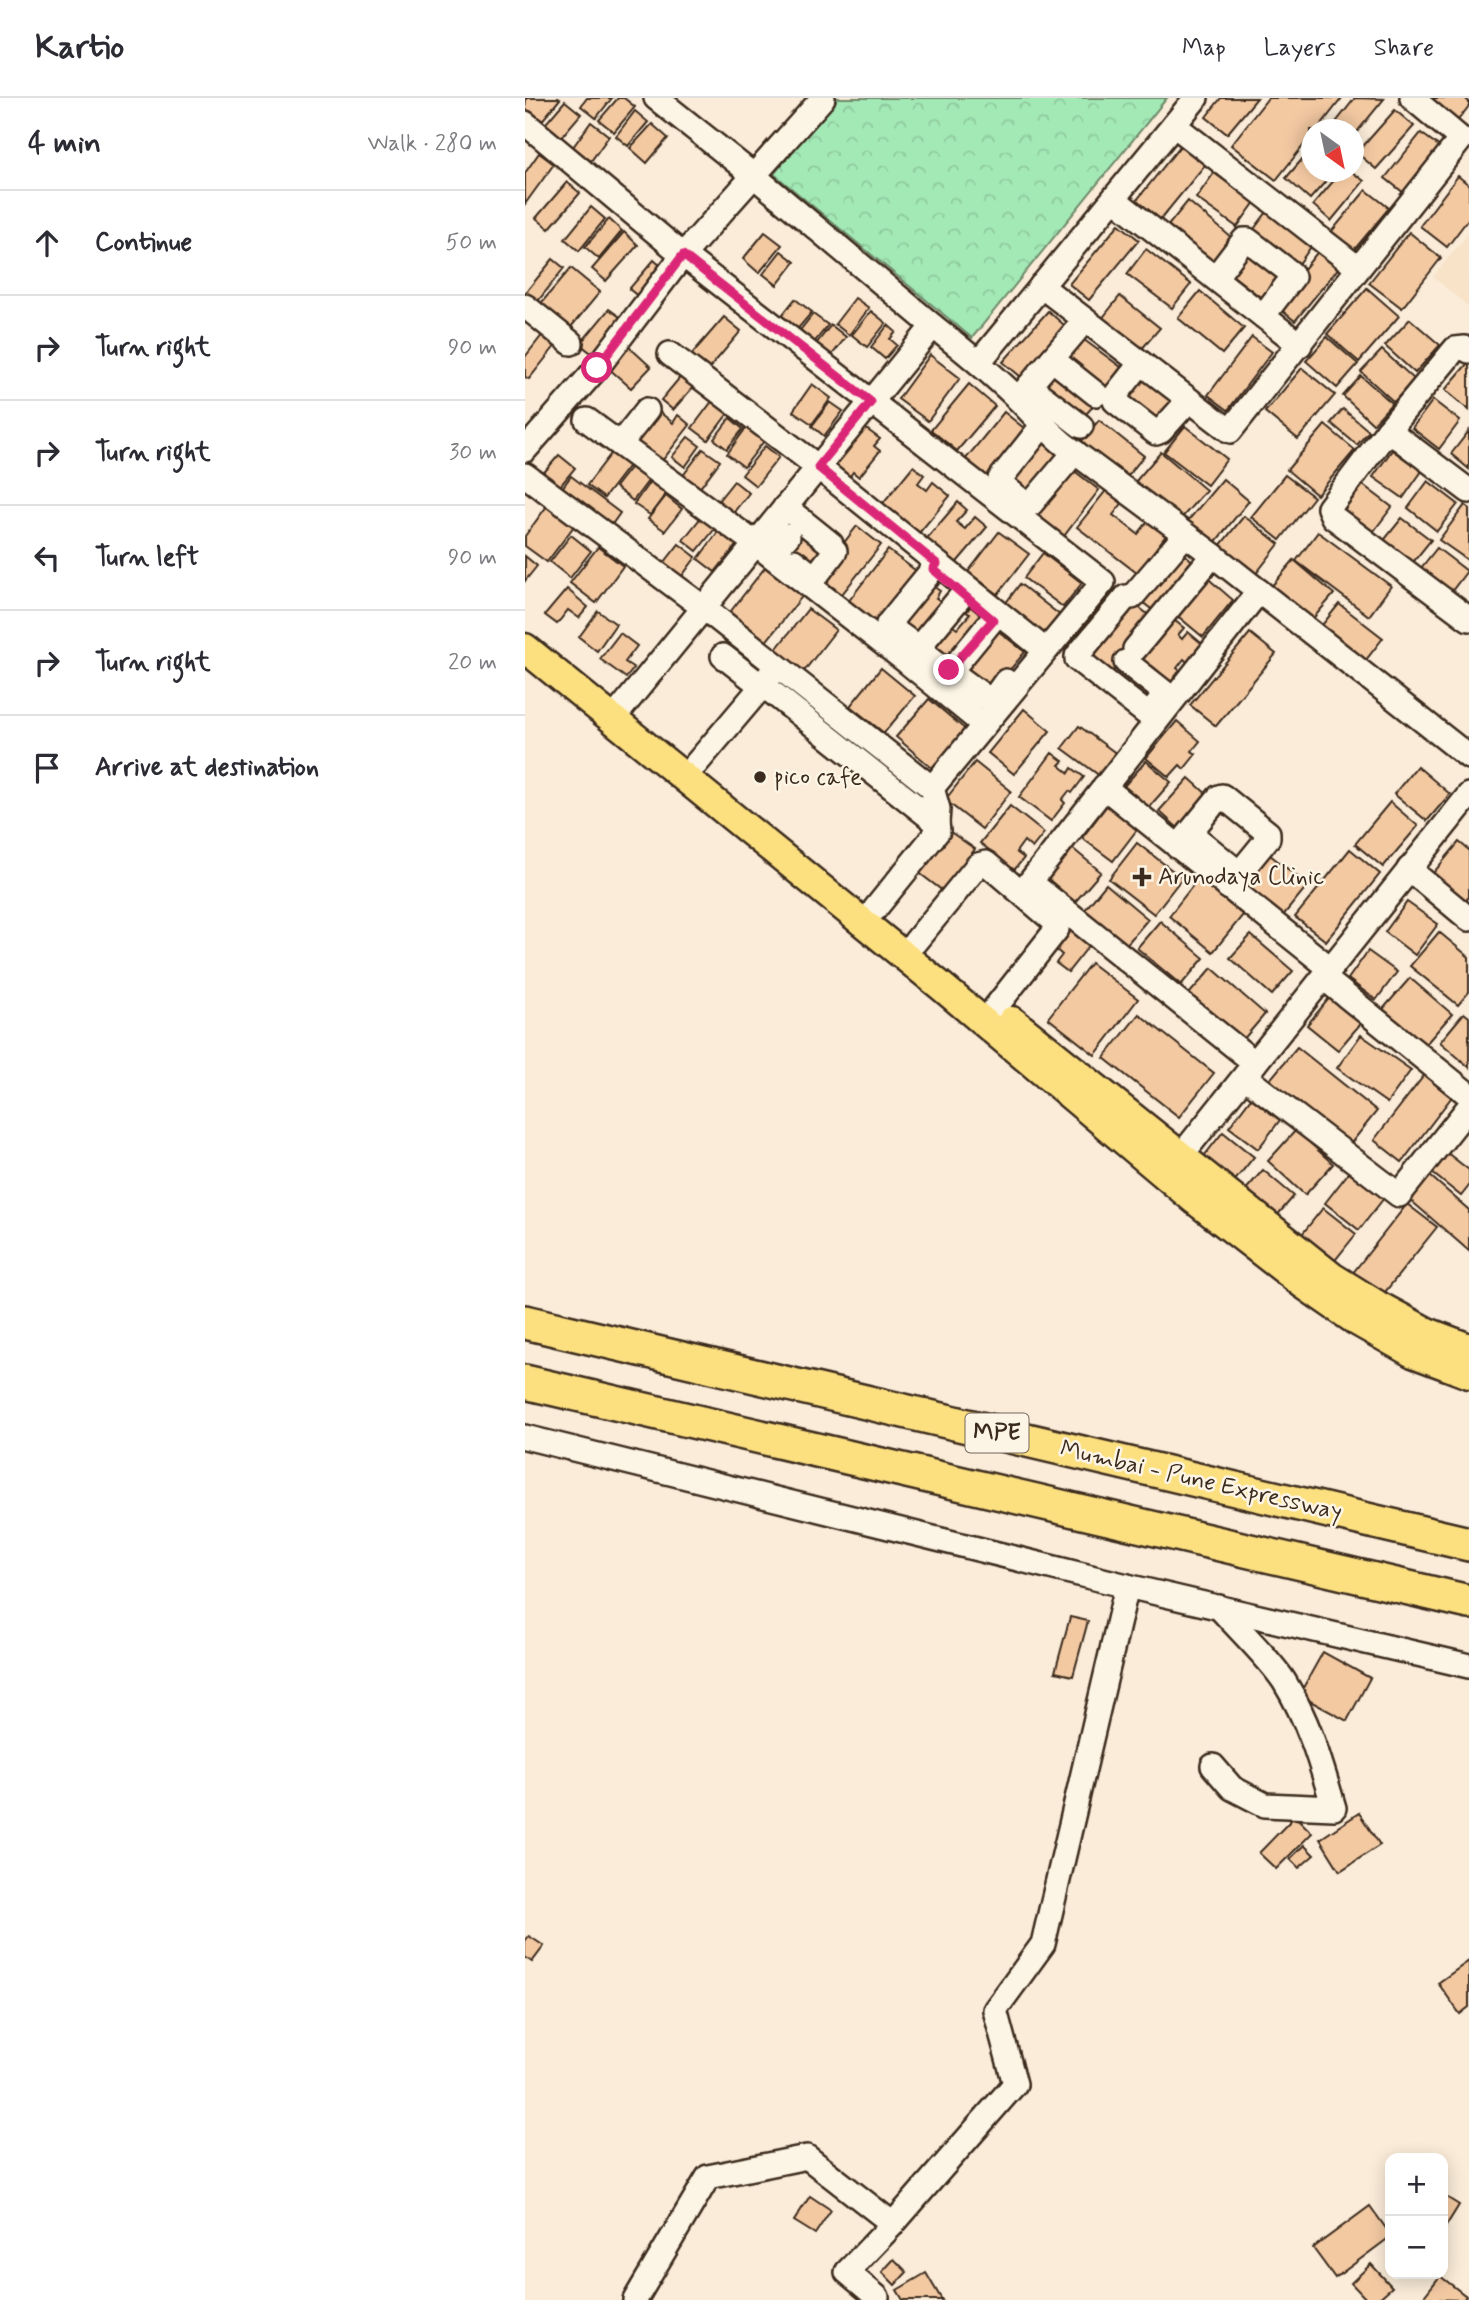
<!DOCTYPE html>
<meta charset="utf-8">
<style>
body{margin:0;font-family:Mynerve,sans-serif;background:#f2f2f3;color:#2b2b33}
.controls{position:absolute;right:21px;bottom:21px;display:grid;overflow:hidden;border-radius:14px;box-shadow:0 4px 18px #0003}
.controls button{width:63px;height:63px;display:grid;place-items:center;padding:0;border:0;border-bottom:2px solid #e1e1e2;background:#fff;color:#2b2b33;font:35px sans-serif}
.compass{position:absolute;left:776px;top:21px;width:63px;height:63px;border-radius:50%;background:#fff;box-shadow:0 4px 18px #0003;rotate:147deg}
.stop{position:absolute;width:21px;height:21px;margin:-16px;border:5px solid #db2777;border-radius:50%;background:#fff}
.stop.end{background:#db2777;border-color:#fff;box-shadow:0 2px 7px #0008}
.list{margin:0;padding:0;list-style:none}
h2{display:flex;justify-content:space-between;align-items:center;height:91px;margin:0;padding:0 28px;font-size:30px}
h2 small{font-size:23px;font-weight:400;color:#7c7c81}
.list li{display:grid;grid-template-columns:46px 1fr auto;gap:21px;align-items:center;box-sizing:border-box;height:105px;padding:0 28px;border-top:2px solid #e1e1e2}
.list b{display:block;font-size:26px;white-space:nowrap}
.list em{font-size:23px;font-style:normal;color:#7c7c81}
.icon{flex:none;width:38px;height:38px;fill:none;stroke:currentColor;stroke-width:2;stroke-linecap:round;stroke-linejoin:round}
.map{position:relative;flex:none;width:944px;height:2202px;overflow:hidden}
header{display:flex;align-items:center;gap:42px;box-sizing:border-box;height:98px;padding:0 35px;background:#fff;border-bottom:2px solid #e1e1e2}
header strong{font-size:33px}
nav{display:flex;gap:38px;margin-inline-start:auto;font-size:24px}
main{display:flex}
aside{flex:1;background:#fff}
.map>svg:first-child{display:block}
.built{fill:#f8e2c8}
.park{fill:url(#park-crowns);stroke:#6f8a6a;stroke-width:2}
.building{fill:#f3c9a2;stroke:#3b2a1e;stroke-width:2}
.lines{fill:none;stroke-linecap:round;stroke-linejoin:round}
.minor-casing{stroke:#3b2a1e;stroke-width:28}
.major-casing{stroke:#3b2a1e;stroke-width:33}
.highway-casing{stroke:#3b2a1e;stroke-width:38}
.minor{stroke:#fcf5e5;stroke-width:23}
.major{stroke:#fce080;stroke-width:28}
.highway{stroke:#fce080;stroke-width:33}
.route{stroke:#db2777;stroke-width:9}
.poi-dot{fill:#3b2a1e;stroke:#fcf5e5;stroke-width:2.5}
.labels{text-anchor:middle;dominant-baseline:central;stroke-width:5;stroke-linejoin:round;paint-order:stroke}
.shield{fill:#fcf5e5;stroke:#75675a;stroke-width:2}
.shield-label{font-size:23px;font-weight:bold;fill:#3b2a1e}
.poi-label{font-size:24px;fill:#3b2a1e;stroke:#fcf5e5;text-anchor:start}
.street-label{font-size:24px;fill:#3b2a1e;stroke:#fcf5e5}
</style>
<header>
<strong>Kartio</strong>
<nav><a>Map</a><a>Layers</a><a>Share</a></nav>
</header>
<main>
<aside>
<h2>4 min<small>Walk · 280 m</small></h2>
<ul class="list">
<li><svg class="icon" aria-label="ahead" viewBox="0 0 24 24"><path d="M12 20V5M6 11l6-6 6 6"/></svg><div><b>Continue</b></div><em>50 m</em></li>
<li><svg class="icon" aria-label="right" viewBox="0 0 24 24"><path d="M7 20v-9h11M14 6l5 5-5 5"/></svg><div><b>Turn right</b></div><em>90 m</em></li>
<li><svg class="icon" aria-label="right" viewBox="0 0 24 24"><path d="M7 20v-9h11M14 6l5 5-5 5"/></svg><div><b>Turn right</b></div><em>30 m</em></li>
<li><svg class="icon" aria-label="left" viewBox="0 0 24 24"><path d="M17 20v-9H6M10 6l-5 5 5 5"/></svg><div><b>Turn left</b></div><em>90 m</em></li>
<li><svg class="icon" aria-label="right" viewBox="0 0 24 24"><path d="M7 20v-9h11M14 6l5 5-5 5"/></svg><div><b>Turn right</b></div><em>20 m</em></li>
<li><svg class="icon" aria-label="arrive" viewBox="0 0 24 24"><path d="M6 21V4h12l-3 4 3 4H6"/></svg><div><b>Arrive at destination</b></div></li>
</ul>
</aside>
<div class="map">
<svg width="944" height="2202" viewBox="0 0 944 2202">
<defs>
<pattern id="park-crowns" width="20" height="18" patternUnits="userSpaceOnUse" patternTransform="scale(1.75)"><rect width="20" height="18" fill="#a3e9b6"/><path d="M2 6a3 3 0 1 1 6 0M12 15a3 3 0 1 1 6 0" fill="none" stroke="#8dc89c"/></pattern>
</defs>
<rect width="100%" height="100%" fill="#faecd8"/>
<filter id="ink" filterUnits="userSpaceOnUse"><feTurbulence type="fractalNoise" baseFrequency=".0143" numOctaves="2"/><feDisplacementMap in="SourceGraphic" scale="14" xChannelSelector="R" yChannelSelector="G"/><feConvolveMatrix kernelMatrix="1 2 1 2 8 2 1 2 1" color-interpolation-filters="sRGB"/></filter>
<g filter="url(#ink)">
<path class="built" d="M944,135v74l-36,-30z"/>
<path class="park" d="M310,0h332l-195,240 -198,-164z"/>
<g class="building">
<path d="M1,0h32l2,1 -19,23 -16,-12z"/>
<path d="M62,0h25l-16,20 -15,-12z"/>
<path d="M93,0h6l11,9 -21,25 -15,-12z"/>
<path d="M696,0h36l-30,36 -21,-17z"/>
<path d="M743,0h74l-25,32h-6v6l-35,44 -45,-35z"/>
<path d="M830,0l29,1 -31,38v-7h-23z"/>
<path d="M897,0h43l4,4v4l-14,18z"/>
<path d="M40,3l16,13 -24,28 -16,-13z"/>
<path d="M870,12l19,16 -38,43 -19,-16z"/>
<path d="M110,13l13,11 -20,24 -12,-10z"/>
<path d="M66,24l18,14 -18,25 -18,-14z"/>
<path d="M127,26l16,14 -21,25 -17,-15z"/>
<path d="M896,35l19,14 -36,46 -19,-15z"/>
<path d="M660,42l24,20 -49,60 -23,-20z"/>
<path d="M786,51v23h23l-24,27 -24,-21z"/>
<path d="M14,55l15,11 -29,40v-31z"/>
<path d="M816,74h11l12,9 -33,40 -18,-16z"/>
<path d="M689,75l41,29 -18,25 -41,-29z"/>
<path d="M933,78l11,9v33l-22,29 -27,-21z"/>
<path d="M42,84l13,11 -31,36 -13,-11z"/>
<path d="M841,92l23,18 -35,42 -23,-18z"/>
<path d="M663,103l44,37 -23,26 -43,-36z"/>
<path d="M66,109l14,12 -26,32 -14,-12z"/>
<path d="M745,110l45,33 -21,30 -46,-34z"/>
<path d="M84,121l13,12 -23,28 -14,-12z"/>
<path d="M594,126l20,16 -50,60 -20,-16z"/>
<path d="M99,134l14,13 -32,36 -14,-12z"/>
<path d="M240,134l17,13 -23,28 -16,-14z"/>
<path d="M884,134l32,26 -39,50 -33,-25z"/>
<path d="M721,143l44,34 -22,28 -44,-34z"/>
<path d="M621,151l45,35 -19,24 -45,-34z"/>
<path d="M795,151l21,16 -46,56 -20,-16z"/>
<path d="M256,153l14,11 -18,23 -14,-11z"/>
<path d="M28,161l11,9 -30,38 -9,-7v-6z"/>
<path d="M129,162l9,8 -24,29 -10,-8z"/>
<path d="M46,170l29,24 -34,41 -30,-24z"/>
<path d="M842,190l32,28 -40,46 -32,-28z"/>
<path d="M675,193l44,37 -22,26 -44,-36z"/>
<path d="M595,198l40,32 -20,23 -39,-31z"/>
<path d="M330,200l14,10 -20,27 -14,-11z"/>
<path d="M270,201l17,13 -17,20 -16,-13z"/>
<path d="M84,211l15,11 -29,36 -15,-12z"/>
<path d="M346,213l15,12 -19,24 -15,-12z"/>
<path d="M523,213l23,20 -44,51 -24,-20z"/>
<path d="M288,216l15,11 -19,24 -15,-11z"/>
<path d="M199,219l17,14 -33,39 -17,-15z"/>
<path d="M885,221l30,26 -25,28 -30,-27z"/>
<path d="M306,227l15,12 -18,23 -15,-12z"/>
<path d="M363,227l8,7 -6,7 7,6 -12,14 -14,-12z"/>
<path d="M22,231l13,11 -31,39 -4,-2v-20z"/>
<path d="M551,236l45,33 -19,26 -45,-34z"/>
<path d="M727,239l20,15 -44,58 -20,-15z"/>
<path d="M802,239l31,27 -21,24 -31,-27z"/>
<path d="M102,247l24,22 -20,21 -24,-21z"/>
<path d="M857,252l32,29 -20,23 -33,-30z"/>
<path d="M405,257l30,23 -32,43 -30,-22z"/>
<path d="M942,266l2,2v44l-24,-20z"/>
<path d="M528,270l42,36 -16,18 -43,-34z"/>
<path d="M777,270l33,27 -37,44 -33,-27z"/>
<path d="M611,276l42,33 -20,24 -42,-32z"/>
<path d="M157,277l12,11 -21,24 -12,-10z"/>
<path d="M836,278l31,27 -19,21 -30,-28z"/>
<path d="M287,286l19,14 -19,26 -19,-13z"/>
<path d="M444,286l26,22 -38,45 -26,-21z"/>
<path d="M188,302l16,12 -21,28 -16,-12z"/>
<path d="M908,302l27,21 -21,28 -27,-21z"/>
<path d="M305,304l13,9 -19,25 -12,-10z"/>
<path d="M818,311l26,22 -12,14 -26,-22z"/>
<path d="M132,312l16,13 5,-8 12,10 -32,41 -28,-21z"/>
<path d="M479,314l26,21 -40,49 -26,-21z"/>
<path d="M205,320l13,11 -16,20 -13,-10z"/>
<path d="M574,322l45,36 -19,23 -45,-36z"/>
<path d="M800,327l30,25 -38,45 -30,-25z"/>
<path d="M660,328l42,33 -20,26 -43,-33z"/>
<path d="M221,330l18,13 -20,26 -17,-13z"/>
<path d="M340,330l15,11 -6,7 6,5 -21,26 -6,-5 -7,10 -15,-12z"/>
<path d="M944,333v38l-18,-15z"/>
<path d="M163,339l12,9 -15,21 -13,-10z"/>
<path d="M514,339l27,23 -37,43 -27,-21z"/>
<path d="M92,348l17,13 -30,39 -17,-13z"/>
<path d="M240,348l14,11 -23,29 -14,-11z"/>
<path d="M178,351l17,12 -21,28 -17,-12z"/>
<path d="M867,352l30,21 -19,27 -30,-21z"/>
<path d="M636,354l45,38 -27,31 -44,-39z"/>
<path d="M34,357l16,13 -19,23 -16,-14z"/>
<path d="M109,365l17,14 -18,24 -18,-14z"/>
<path d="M388,368l11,9 -6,8 9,7 6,-8 17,14 -36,43 -36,-30z"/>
<path d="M543,368l31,24 -38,50 -31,-24z"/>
<path d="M760,377l29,22 -34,43 -29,-23z"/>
<path d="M46,378l49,37 -14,20 -49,-38z"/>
<path d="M698,381l26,22 -36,44 -27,-22z"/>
<path d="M126,382l16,12 -17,23 -16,-11z"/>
<path d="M209,383l15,12 -20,25 -15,-12z"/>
<path d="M903,383l30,23 -21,27 -29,-23z"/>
<path d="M838,387l29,22 -22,29 -29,-22z"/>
<path d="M583,390l16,13 -11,14 25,19 11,-14 18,14 -30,39 -60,-46z"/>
<path d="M141,398l16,13 -17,22 -17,-12z"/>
<path d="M433,404l9,8 -11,12 9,7 10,-12 12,10 -35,41 -29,-25z"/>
<path d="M940,407l4,3v53l-30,-21z"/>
<path d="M22,408l27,20 -27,36 -22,-16v-10z"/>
<path d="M178,417l14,11 -20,25 -14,-11z"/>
<path d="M719,418l35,28 -24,31 -36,-28z"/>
<path d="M877,420l29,22 -21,26 -29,-22z"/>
<path d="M275,428l32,24 -17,22 -32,-24z"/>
<path d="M332,428l24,19 -39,49 -24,-18z"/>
<path d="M195,431l18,14 -23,29 -17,-13z"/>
<path d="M474,434l30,22 -31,40 -30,-22z"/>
<path d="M793,434l73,54 -22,30 -73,-55z"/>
<path d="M46,437l20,16 -21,27 -20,-16z"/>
<path d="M154,446l17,13 -17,23 -18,-13z"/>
<path d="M73,449l25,19 -27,37 -26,-20z"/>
<path d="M653,450l21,19 -40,48 -22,-17z"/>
<path d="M912,450l30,23 -19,25 -31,-23z"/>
<path d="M363,452l31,23 -39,52 -32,-23z"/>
<path d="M518,455l39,30 -19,24 -39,-29z"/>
<path d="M0,458l12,10 -12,15z"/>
<path d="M769,462l40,34 -24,28 -40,-34z"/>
<path d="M242,467l37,29 -40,50 -37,-28z"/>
<path d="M407,477l9,6 -5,7 4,3 -4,7 8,5 -33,36 -19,-15z"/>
<path d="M679,477l29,25 -30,37 -30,-25z"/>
<path d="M495,486l41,32 -15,19 -41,-31z"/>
<path d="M42,491l21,18 -9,11 -11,-8 -11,14 -12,-9z"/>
<path d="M603,501l26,20 -47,60 -27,-20z"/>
<path d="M814,506l44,34 -21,27 -44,-35z"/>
<path d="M446,508l14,11 -39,50 -13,-18 7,-8 -4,-4 13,-14 8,6 13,-15 -4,-2z"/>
<path d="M283,511l28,21 -35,45 -28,-22z"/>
<path d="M73,513l18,13 -19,27 -18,-14z"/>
<path d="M645,519l14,11 -6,7 4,4 6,-7 18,15 -16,18 -6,-6 -7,9 6,5 -13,16 -18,-15 5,-4 -5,-4 -4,5 -14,-12z"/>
<path d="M472,532l28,22 -37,44 -27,-19z"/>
<path d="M95,535l17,13 -12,16 9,6 -8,10 -26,-19z"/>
<path d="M725,535l26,21 -60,72 -26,-21z"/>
<path d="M356,570l34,28 -31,37 -34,-27z"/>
<path d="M404,601l37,31 -34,38 -36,-31z"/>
<path d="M499,611l26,22 -36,43 -26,-21z"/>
<path d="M652,623l23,20 -8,10 4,3 -12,15 -4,-4 -11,12 -23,-19z"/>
<path d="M554,628l38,28 -17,22 -38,-28z"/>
<path d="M527,655l11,8 -4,4 10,8 3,-5 12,9 -12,16 -3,-2 -7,9 3,3 -14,18 -32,-24z"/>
<path d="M621,663l25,21 -22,25 -25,-21z"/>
<path d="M450,664l36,29 -29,38 -37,-29z"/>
<path d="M892,668l33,28 -23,27 -33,-27z"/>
<path d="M664,680l20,18 -30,33 -20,-18z"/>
<path d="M865,704l28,24 -35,41 -28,-23z"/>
<path d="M583,706l31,23 -26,34 -31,-23z"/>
<path d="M485,708l34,27 -12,15 -8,-7 -8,11 8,6 -13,16 -17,-14 3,-4 -17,-13z"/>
<path d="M424,733l26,18 -32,42 -25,-19z"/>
<path d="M934,744l10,8v47l-7,8 -33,-27z"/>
<path d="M612,745l45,35 -28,36 -45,-35z"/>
<path d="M547,750l29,24 -26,30 -28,-24z"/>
<path d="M825,751l30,25 -54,67 -31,-24z"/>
<path d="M740,753l43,34 -27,33 -43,-34z"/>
<path d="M673,781l45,36 -30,37 -44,-36z"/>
<path d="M581,786l42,35 -27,32 -42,-34z"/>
<path d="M882,804l31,22 -23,31 -30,-23z"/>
<path d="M635,823l44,37 -23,27 -44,-37z"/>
<path d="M544,827l22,18 -23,29 -12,-9 6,-8 -10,-9z"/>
<path d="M914,834l30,25v35l-11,13 -48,-39z"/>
<path d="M726,837l42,36 -21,24 -42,-37z"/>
<path d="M843,853l29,21 -21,28 -28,-21z"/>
<path d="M566,865l47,36 -43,56 -47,-37z"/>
<path d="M687,870l53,46 -23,27 -53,-47z"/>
<path d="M885,880l42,36 -27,31 -42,-36z"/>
<path d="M806,898l31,26 -24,28 -31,-25z"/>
<path d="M939,915l5,4v50l-29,-25z"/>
<path d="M614,916l75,59 -35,44 -75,-59z"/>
<path d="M836,937l50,35 -24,33 -50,-35z"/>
<path d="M772,949l80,64 -29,36 -80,-65z"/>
<path d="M901,975l28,21 -52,68 -28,-22z"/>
<path d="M726,1000l29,22 -22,29 -29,-22z"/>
<path d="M771,1032l37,34 -28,31 -37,-34z"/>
<path d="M698,1034l31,25 -26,32 -31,-24z"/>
<path d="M921,1054l23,18v16l-8,10 -30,-24z"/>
<path d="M738,1072l31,26 -26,30 -31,-26z"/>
<path d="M825,1073l34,27 -25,32 -34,-27z"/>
<path d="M904,1077l40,35v41l-61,-53z"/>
<path d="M882,1106l30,23 -56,70 -29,-23z"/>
<path d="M798,1110l33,26 -24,30 -33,-26z"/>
<path d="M545,1519l18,4 -15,55 -18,-4z"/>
<path d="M798,1554l47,26 -23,43 -48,-26z"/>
<path d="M834,1715l21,32 -40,26 -20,-32z"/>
<path d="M770,1718l17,17 -36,36 -17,-16z"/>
<path d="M779,1747l10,10 -15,13 -9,-9z"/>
<path d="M4,1838l15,10 -12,16 -7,-5v-16z"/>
<path d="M944,1863v46l-9,7 -22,-31z"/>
<path d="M918,2097l16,10 -16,26z"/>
<path d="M285,2098l21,14 -16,24 -21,-13z"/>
<path d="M845,2108l20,28v3l-55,41 -22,-30z"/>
<path d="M369,2161l13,13 -12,13 -13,-13z"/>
<path d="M846,2166l21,23 -15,13h-10l-16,-17z"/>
<path d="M401,2175l16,27h-39l-6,-10z"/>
<path d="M915,2178l26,20 -3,4 -41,-1z"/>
</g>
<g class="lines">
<g class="minor-casing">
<g id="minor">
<path d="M131,0l97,77 180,151"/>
<path d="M0,25l158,132 420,327 -171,206"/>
<path d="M649,27l184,143"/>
<path d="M589,101l186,146"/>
<path d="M690,180l29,-38h4l43,33 2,4 -30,39"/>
<path d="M516,188l189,145 231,-292 -49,-41"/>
<path d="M0,208l46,37"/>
<path d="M944,253l-4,-3 -10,1 -67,81 -59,78 4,9 136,102"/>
<path d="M145,256l148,113 227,183"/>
<path d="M527,261l44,35"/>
<path d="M454,264l217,-264"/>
<path d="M616,265l-27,34 1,4 41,32 5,-2 28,-31"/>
<path d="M504,288l52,40"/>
<path d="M493,301l67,-79"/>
<path d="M62,322l169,124 151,118 77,63"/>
<path d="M517,328l-42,53v4l27,22 4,-1 44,-52"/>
<path d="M863,332l81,61"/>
<path d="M95,346l27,-34"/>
<path d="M0,352l72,-82 86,-113 140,-157"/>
<path d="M0,377l179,133 228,180 6,21 -1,14"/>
<path d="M260,409l46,37"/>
<path d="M254,448l9,-10"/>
<path d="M269,463l19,15h3l19,-25"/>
<path d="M438,496l-45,54 27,21 8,-1 45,-55"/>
<path d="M381,541l-17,-12 -1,-3 49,-60"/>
<path d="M610,551l78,-94"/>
<path d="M198,558l32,25 8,4 8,-12"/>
<path d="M601,564l38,30 1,3 -14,18"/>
<path d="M433,579l30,22h5l13,-18"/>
<path d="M88,621l320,-393c28,22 56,45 82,70 17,17 32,34 50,49l148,110 256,202"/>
<path d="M631,623l-79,-62v-3l49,-59h6l53,-62"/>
<path d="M171,666l67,-79 174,138 1,8 -63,78"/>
<path d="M579,689l227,182"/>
<path d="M665,735l49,40"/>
<path d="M653,749l41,-50 3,-1 46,37v5l-40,49"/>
<path d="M884,771l60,50"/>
<path d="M390,844l63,-77 8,-2 68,58 3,8 -62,79"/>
<path d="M799,880l145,117"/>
<path d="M730,965l-225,-181 229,-291"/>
<path d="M720,979l154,118 70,-88"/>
<path d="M647,1069l297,-372"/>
<path d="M0,1339l602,149 342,80"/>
<path d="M688,1668l19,22 33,17 69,3c-13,-44 -25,-87 -50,-127 -15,-23 -46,-52 -65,-74"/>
<path d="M352,2199l-30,-25 46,-48"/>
<path d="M110,2202l73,-123 99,-20 86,67 122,-140 -20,-74 48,-66 84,-358"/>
</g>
</g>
<g class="major-casing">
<g id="major">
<path d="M0,550l416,338 254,214 108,84 52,36 58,33 56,21"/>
<path d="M487,923l320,256 45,28 50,27 42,16"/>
</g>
</g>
<g class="highway-casing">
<g id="highway">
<path d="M0,1224l944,222"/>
<path d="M0,1284l944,220"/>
</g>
</g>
<use href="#minor" class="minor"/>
<use href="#major" class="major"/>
<use href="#highway" class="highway"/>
</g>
</g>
<g class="lines" filter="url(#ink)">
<path class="route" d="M72,270l86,-113 188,147 -53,65 119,97 -4,5 60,51 -44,50"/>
</g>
<g class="poi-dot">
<circle cx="235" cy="679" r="7"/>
<path d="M613.5 768.5h7v7h7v7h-7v7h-7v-7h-7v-7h7z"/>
</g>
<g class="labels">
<rect class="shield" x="440.5" y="1315.5" width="63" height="39" rx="5"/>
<g class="shield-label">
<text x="472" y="1335">MPE</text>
</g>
<g class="poi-label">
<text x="249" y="679">pico cafe</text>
<text x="633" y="779">Arunodaya Clinic</text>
</g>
<g class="street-label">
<text transform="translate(676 1383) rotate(13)">Mumbai - Pune Expressway</text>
</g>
</g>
</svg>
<div class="controls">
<button>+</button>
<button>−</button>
</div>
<svg class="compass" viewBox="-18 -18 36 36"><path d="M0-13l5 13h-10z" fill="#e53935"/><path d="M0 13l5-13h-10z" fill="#7c7c81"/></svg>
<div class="stop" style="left:72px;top:270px"></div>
<div class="stop end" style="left:424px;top:572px"></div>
</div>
</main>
